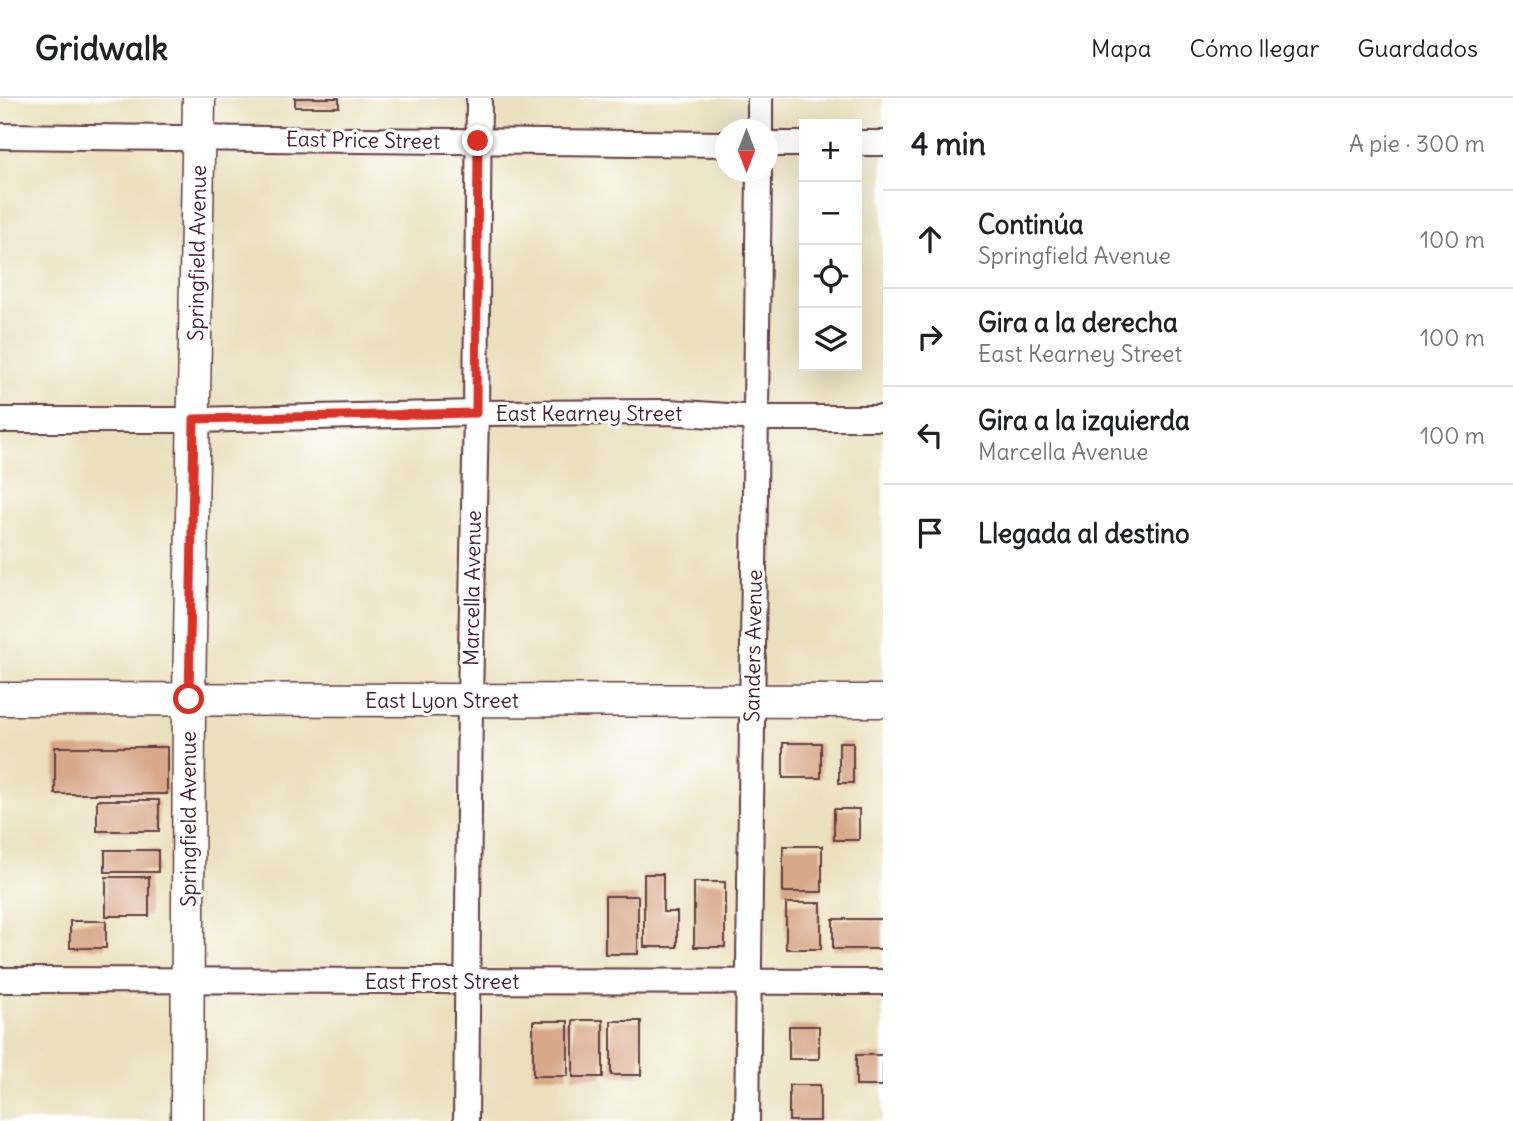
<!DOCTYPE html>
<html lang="es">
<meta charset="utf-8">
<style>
body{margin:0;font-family:Delius,sans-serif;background:#f6f6f6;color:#202124}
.controls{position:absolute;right:21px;top:21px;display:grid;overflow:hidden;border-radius:0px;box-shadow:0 7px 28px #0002}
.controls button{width:63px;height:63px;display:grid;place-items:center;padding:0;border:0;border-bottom:2px solid #e0e0e0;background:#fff;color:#202124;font:35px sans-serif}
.compass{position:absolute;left:715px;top:21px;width:63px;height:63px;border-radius:50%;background:#fff;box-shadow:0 7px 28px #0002;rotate:180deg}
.stop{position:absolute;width:21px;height:21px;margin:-16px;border:5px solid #d93025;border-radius:50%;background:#fff}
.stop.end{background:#d93025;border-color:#fff;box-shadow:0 2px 7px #0008}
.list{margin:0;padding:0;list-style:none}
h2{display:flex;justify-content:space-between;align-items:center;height:91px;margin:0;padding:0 28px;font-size:30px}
h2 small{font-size:23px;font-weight:400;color:#757577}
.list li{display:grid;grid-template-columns:46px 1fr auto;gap:21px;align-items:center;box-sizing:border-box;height:98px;padding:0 28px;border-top:2px solid #e0e0e0}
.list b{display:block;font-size:26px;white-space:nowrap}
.list p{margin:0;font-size:23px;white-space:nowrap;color:#757577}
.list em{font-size:23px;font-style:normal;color:#757577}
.icon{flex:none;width:38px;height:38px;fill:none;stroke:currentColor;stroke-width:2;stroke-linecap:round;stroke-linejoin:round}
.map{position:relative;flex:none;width:883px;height:1023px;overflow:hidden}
header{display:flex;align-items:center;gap:42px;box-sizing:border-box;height:98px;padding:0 35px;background:#fff;border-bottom:2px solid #e0e0e0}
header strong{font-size:33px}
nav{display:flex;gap:38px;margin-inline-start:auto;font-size:24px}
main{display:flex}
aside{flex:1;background:#fff}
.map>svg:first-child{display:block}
.building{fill:#d8a889}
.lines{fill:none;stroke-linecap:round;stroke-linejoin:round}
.minor-casing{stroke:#623c41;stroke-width:28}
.major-casing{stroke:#623c41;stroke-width:35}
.minor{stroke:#fff;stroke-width:24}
.major{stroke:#fff;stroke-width:32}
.route{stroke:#d93025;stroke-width:9}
.labels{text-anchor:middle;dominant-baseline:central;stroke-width:6;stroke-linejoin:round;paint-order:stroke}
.street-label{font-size:21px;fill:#4a1f2b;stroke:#fff}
</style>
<header>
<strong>Gridwalk</strong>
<nav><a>Mapa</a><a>Cómo llegar</a><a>Guardados</a></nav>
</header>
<main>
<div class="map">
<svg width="883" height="1023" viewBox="0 0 883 1023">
<rect width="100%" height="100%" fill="#fff"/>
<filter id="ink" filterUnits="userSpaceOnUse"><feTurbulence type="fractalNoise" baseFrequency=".0143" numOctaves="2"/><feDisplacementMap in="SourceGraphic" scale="14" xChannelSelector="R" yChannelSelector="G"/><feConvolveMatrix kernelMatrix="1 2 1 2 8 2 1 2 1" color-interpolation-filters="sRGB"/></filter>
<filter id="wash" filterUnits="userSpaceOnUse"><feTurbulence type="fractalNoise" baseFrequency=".00686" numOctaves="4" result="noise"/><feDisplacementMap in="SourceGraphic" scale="28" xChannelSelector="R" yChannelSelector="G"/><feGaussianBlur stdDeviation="1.57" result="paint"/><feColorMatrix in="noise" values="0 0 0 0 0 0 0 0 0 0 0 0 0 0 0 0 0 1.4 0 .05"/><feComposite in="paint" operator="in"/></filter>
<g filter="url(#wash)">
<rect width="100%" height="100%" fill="#ebe0be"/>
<g id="blocks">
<g class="building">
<rect x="295" y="0" width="44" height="9"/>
<rect x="839" y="644" width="14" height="41"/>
<rect x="783" y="645" width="38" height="35"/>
<rect x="55" y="649" width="112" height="47"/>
<rect x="97" y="702" width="62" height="31"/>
<rect x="834" y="711" width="25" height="31"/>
<rect x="783" y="748" width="39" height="46"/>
<rect x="105" y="752" width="53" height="22"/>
<path d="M644,776h19v38h14v35h-33z"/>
<rect x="106" y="779" width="43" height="39"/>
<rect x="694" y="784" width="31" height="65"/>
<rect x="605" y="798" width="33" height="58"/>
<rect x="786" y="805" width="35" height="46"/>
<rect x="833" y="821" width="50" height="30"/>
<rect x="70" y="823" width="36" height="27"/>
<rect x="573" y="922" width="30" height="57"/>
<rect x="533" y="923" width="35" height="55"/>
<rect x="611" y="923" width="30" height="54"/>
<rect x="789" y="928" width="30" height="33"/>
<rect x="856" y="957" width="27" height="31"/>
<rect x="789" y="987" width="31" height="36"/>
</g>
</g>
</g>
<g filter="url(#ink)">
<use href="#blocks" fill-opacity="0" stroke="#623c41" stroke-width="2"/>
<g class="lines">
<g class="minor-casing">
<g id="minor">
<path d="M760,32v-32"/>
<path d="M0,38l726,8"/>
<path d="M857,45h26"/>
<path d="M768,46h36"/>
<path d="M0,322h194l282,-7 192,-1 89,6h126"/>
<path d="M0,882l883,2"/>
<path d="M466,1023l4,-421 6,-287 3,-315"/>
<path d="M747,1023c2,-317 9,-633 12,-949"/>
</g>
</g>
<g class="major-casing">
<g id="major">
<path d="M0,601l883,2"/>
<path d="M187,1023l2,-422 10,-601"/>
</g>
</g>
<use href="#minor" class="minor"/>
<use href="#major" class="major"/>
</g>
</g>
<g class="lines" filter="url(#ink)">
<path class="route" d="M189,601l5,-280 282,-6 2,-272"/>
</g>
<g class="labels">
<g class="street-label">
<text transform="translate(363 42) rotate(1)">East Price Street</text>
<text transform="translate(197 155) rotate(-89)">Springfield Avenue</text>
<text x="589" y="315">East Kearney Street</text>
<text transform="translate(472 490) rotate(-89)">Marcella Avenue</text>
<text transform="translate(753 548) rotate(-89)">Sanders Avenue</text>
<text x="442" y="602">East Lyon Street</text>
<text transform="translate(188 721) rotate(-90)">Springfield Avenue</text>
<text x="442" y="883">East Frost Street</text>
</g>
</g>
</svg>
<div class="controls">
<button>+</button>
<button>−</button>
<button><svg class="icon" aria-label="locate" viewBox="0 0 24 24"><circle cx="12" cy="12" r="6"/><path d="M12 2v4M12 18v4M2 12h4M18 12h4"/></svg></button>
<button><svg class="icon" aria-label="layers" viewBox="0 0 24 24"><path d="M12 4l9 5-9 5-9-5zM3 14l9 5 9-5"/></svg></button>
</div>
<svg class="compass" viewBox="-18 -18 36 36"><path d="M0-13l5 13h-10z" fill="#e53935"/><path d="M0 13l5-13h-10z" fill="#757577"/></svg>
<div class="stop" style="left:189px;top:601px"></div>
<div class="stop end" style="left:478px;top:43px"></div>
</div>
<aside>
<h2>4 min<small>A pie · 300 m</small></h2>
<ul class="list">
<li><svg class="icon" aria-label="ahead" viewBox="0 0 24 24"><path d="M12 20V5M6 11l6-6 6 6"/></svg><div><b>Continúa</b><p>Springfield Avenue</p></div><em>100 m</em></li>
<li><svg class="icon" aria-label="right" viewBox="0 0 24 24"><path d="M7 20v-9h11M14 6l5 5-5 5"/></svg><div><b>Gira a la derecha</b><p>East Kearney Street</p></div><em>100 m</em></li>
<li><svg class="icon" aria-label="left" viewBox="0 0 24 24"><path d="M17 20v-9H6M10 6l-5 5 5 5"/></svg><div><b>Gira a la izquierda</b><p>Marcella Avenue</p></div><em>100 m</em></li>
<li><svg class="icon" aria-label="arrive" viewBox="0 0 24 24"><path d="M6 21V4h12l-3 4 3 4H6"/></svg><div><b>Llegada al destino</b></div></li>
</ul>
</aside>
</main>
